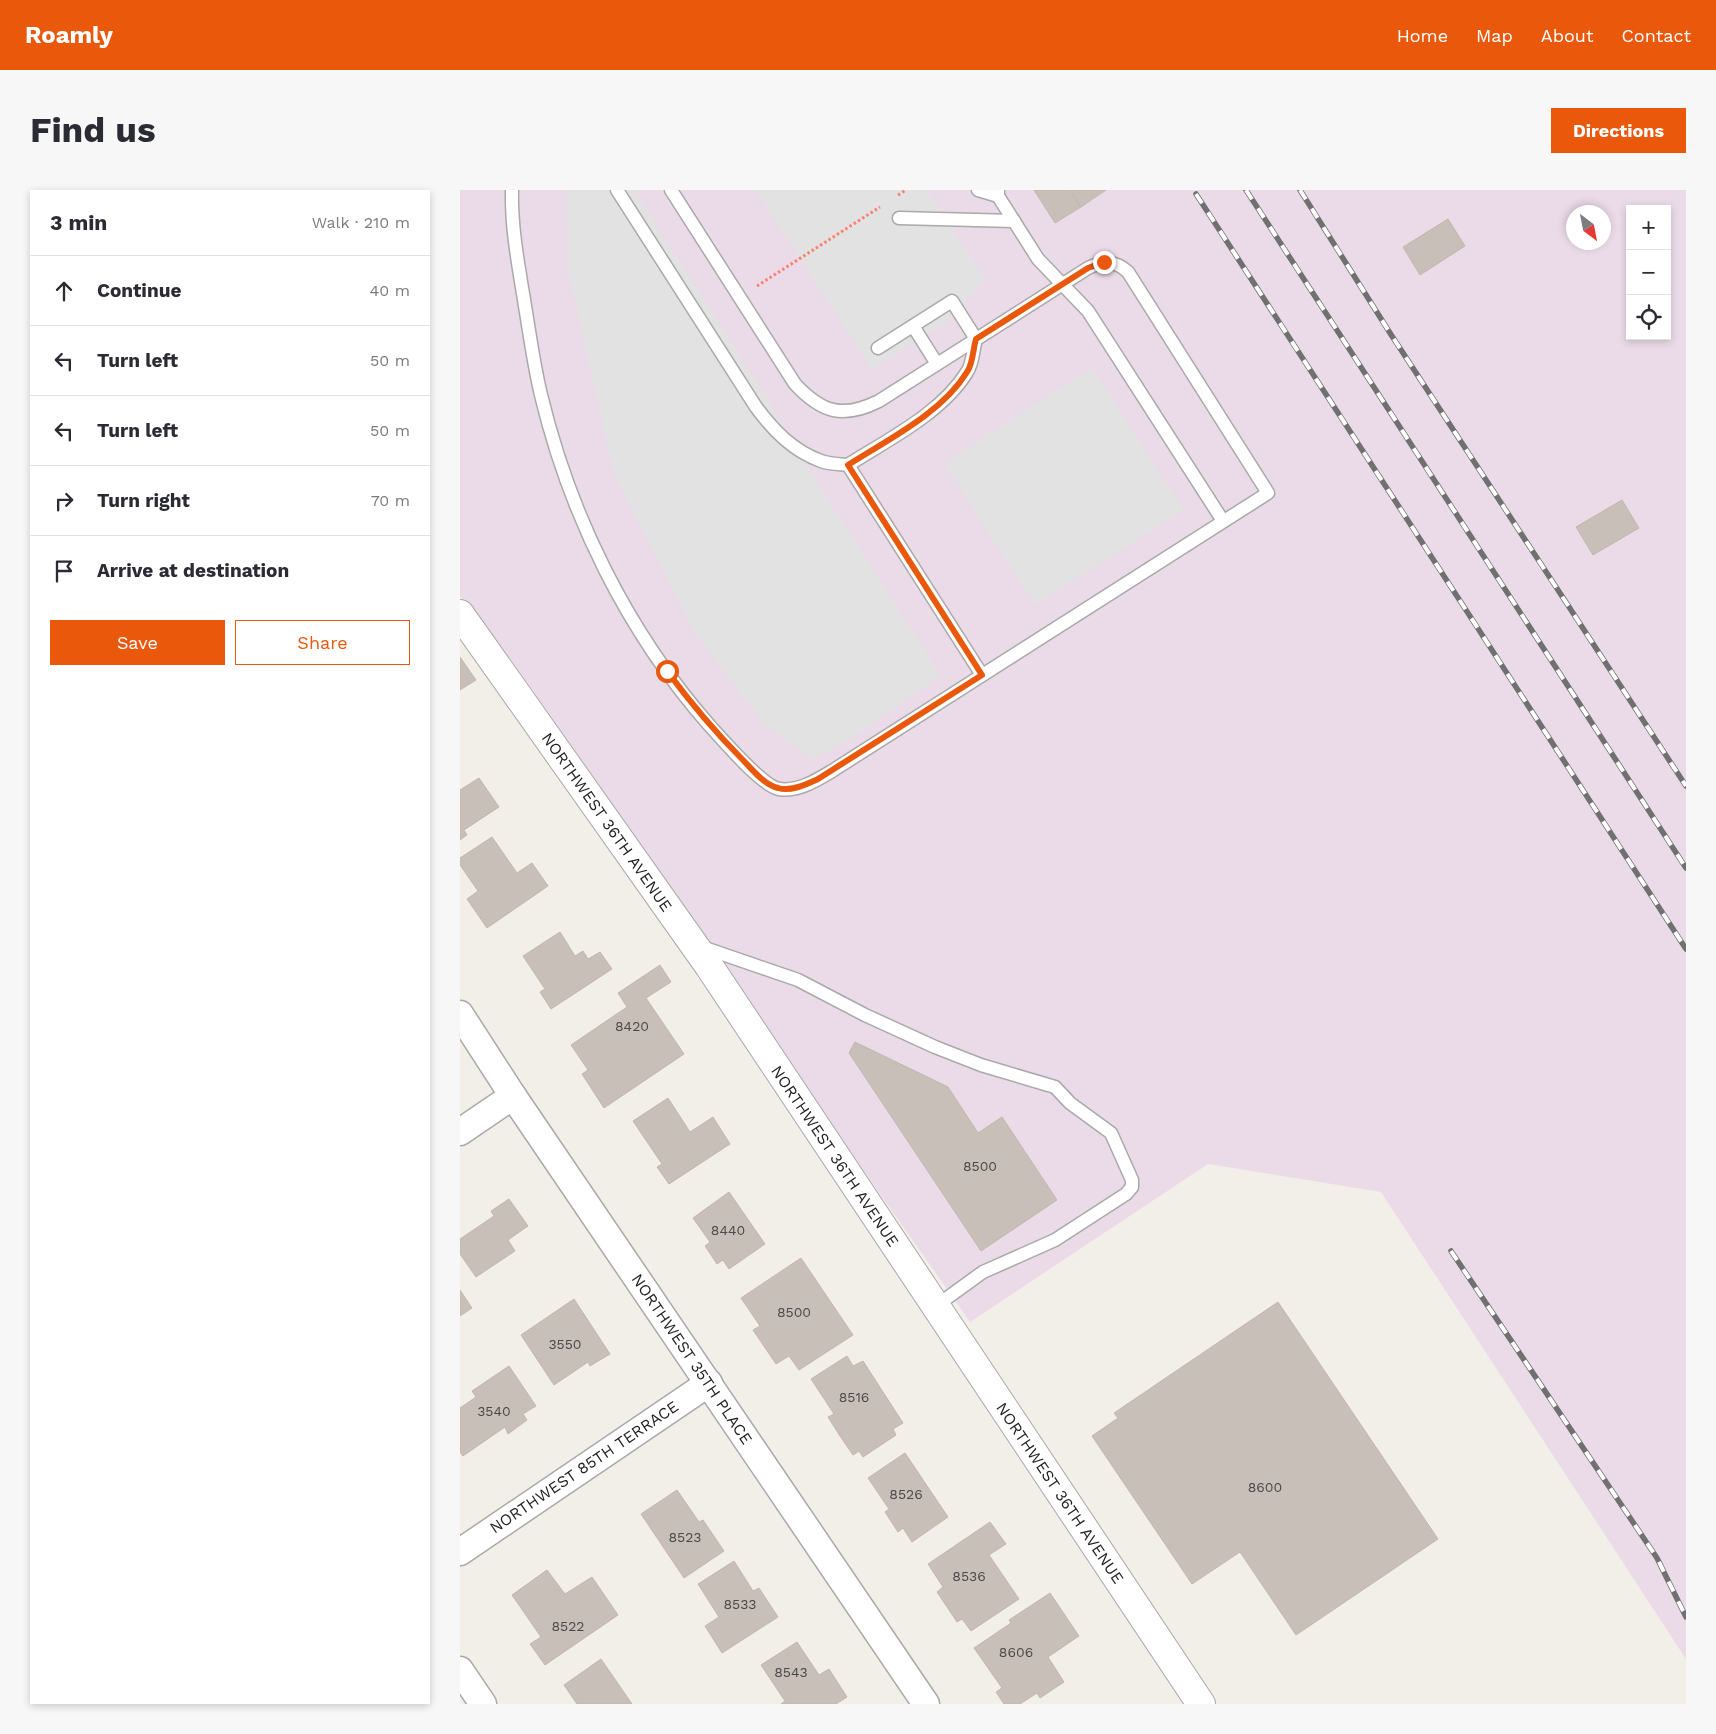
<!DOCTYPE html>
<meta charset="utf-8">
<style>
body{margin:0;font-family:"Work Sans",sans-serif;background:#f7f7f7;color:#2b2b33}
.controls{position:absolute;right:15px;top:15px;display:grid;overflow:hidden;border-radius:0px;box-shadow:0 2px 8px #0003}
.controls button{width:45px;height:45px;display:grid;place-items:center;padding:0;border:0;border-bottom:1px solid #e1e1e2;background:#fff;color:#2b2b33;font:25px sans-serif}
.compass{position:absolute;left:1106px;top:15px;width:45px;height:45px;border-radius:50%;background:#fff;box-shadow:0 2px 8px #0003;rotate:148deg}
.stop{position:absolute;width:15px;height:15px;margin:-11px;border:4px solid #ea580c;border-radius:50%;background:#fff}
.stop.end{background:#ea580c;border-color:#fff;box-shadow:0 1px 5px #0008}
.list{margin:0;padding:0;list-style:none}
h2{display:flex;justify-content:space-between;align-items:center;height:65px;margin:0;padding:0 20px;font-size:21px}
h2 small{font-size:16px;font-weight:400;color:#7c7c81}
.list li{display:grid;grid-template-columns:32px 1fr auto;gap:15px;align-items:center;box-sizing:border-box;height:70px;padding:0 20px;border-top:1px solid #e1e1e2}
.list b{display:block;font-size:19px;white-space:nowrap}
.list em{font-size:16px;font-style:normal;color:#7c7c81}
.actions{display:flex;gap:10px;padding:15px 20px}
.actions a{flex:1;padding:11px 0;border:1px solid #ea580c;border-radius:0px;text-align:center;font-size:18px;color:#ea580c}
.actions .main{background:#ea580c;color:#fff}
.icon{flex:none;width:28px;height:28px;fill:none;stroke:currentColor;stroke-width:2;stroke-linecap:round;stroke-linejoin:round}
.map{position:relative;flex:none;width:1226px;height:1514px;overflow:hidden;border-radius:0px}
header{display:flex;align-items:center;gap:30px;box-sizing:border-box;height:70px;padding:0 25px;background:#ea580c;color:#fff}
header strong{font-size:24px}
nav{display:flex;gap:28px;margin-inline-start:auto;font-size:18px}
.intro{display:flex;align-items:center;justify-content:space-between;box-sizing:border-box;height:120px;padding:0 30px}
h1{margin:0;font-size:35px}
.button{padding:12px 22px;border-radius:0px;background:#ea580c;color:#fff;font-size:18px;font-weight:700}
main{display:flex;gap:30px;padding:0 30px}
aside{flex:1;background:#fff;border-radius:0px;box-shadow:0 2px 8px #0003}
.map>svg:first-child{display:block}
.industrial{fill:#ebdbe8;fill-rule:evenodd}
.parking{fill:#e2e2e2}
.building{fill:#c7bfb8;stroke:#c4b6ab}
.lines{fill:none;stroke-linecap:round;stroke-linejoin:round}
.service-casing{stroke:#a9a9a9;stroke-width:15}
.minor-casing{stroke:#a9a9a9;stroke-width:29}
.tertiary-casing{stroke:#a9a9a9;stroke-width:30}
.path{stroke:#fa8072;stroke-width:3;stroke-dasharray:2.5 2.5;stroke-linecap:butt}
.service{stroke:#fff;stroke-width:12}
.minor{stroke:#fff;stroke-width:26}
.tertiary{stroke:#fff;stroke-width:28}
.rail-casing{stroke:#707070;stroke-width:5.5}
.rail{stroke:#fff;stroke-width:4;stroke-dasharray:11;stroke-linecap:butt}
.route{stroke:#ea580c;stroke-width:6}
.labels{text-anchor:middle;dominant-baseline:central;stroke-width:4.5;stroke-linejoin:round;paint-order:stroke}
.number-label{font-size:14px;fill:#4b4948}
.street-label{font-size:16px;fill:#222;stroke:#fff}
</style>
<header>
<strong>Roamly</strong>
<nav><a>Home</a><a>Map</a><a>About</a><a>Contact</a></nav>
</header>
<div class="intro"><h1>Find us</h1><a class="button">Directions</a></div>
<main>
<aside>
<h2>3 min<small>Walk · 210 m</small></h2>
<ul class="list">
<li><svg class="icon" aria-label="ahead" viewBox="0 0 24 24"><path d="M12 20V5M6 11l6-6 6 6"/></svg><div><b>Continue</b></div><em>40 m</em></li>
<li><svg class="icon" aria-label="left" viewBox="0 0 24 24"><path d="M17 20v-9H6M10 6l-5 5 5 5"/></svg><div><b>Turn left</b></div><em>50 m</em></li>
<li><svg class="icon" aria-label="left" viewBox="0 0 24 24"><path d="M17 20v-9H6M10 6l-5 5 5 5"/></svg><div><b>Turn left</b></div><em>50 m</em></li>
<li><svg class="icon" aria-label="right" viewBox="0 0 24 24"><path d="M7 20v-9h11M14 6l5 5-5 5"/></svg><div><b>Turn right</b></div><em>70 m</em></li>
<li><svg class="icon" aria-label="arrive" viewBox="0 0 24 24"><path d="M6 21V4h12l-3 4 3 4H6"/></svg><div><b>Arrive at destination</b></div></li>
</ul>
<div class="actions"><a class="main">Save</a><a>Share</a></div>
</aside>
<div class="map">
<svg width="1226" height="1514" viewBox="0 0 1226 1514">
<rect width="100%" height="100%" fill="#f2efe9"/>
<path class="industrial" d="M0,0h1226v1469l-305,-467 -173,-28 -238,158 -510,-726zM1170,19h37v127h-37zM1114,22h30v30h-30z"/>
<g class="parking">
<path d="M107,0h67l135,212 51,85 120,188 -78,56 -49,28 -48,-34 -70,-92 -81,-160 -46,-203z"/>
<path d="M296,0h171l58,89 -37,42 -76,48z"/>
<path d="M632,178l91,142 -148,95 -91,-142z"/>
</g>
<g class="building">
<path d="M574,0h36l11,17 -26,16z"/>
<path d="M610,0h36l-25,17z"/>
<path d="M988,29l17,27 -45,29 -17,-28z"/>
<path d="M1162,310l17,28 -46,27 -17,-28z"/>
<path d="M0,467l16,23 -16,10z"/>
<path d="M19,588l20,29 -35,23 3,5 -7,5v-50z"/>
<path d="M32,647l25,36 15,-10 16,23 -61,42 -20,-29 11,-8 -18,-26v-7z"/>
<path d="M100,742l15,24 8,-5 5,8 12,-7 12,17 -61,40 -11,-17 5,-3 -22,-33z"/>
<path d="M200,775l11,17 -25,16 38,56 -80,54 -22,-34 6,-4 -17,-25 56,-38 -9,-14z"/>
<path d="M395,852l93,45 30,46 24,-16 55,83 -76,51 -132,-198z"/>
<path d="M208,908l22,34 23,-15 17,27 -61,40 -12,-17 5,-3 -29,-43z"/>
<path d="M269,1002l36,52 -36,25 -6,-9 -6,4 -12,-18 5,-4 -17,-24z"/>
<path d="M49,1009l19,27 -20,14 7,11 -39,26 -16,-23v-15l34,-23 -3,-5z"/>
<path d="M341,1068l52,77 -54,35 -10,-14 -13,8 -23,-34 7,-4 -19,-28z"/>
<path d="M0,1100l12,18 -12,8z"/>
<path d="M114,1109l36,55 -20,12 -2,-4 -34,23 -33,-50z"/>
<path d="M818,1112l160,237 -142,96 -56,-83 -48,32 -100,-148 26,-18 -4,-5z"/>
<path d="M387,1166l6,10 10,-5 40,62 -10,6 3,6 -33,22 -4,-6 -6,4 -13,-19 -12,-19 6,-3 -23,-35z"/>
<path d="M49,1176l27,40 -13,8 4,6 -19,14 -3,-7 -42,29 -3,-4v-44l16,-11 -4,-6z"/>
<path d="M445,1263l43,64 -36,25 -9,-14 -5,4 -13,-20 4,-3 -21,-31z"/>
<path d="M217,1300l22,32 4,-2 21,31 -40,27 -43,-64z"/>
<path d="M530,1332l16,22 -17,11 30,44 -48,32 -9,-12 -5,3 -20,-30 6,-5 -15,-23z"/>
<path d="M274,1371l19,30 6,-3 19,29 -56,36 -17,-27 14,-9 -21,-33z"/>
<path d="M87,1380l18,24 27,-17 26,38 -73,50 -15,-21 11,-7 -29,-42z"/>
<path d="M590,1403l29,43 -31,21 16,25 -24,16 -3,-5 -17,11h-16l-8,-12 6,-4 -28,-40 37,-25 -2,-3z"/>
<path d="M337,1452l22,33 10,-6 18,28 -11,7h-55l4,-3 -24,-36z"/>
<path d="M141,1469l31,45h-55l-13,-19z"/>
</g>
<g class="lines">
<g class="service-casing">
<g id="service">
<path d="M52,0c-1,39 7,78 13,116 5,30 9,60 16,89 29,121 87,238 169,331 13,14 52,60 69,63 19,3 38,-9 53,-18l436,-278 -140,-221c-13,-12 -25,-11 -40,-4l-209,133c-36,18 -57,12 -84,-17l-124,-194"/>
<path d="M157,0l139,217c17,23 37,44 65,54 8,3 18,3 27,4 39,-25 94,-52 119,-93 6,-8 6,-23 9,-33l-24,-38 -74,47"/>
<path d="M518,0l20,6"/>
<path d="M538,0v6l40,63 50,52 135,210"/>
<path d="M439,28l115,3"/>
<path d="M453,136l24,38"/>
<path d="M388,275l134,210"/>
<path d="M242,757l96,33 67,35 70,32 46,18 74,22 15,16 41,30 21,47v7l-6,7 -71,46 -72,32 -47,34"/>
</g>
</g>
<g class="minor-casing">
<g id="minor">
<path d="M0,824l53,82 413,608"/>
<path d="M0,942l53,-36"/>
<path d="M0,1362l249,-169"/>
<path d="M0,1480l23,34"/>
</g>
</g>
<g class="tertiary-casing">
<path id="tertiary" d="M0,424l249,352 492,738"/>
</g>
<g class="path">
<path d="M438,5l8,-5"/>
<path d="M297,96l123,-79"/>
</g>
<use href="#service" class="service"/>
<use href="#minor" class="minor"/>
<use href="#tertiary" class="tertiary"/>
<g class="rail-casing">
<g id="rail">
<path d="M786,0l440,678"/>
<path d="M840,0l90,143 296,453"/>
<path d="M736,4l490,755"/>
<path d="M991,1061l206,307 29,59"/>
</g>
</g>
<use href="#rail" class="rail"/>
</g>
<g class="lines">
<path class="route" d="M207,481c23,31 47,60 75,88 10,10 21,25 36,29 13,4 29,-4 40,-9l164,-104 -134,-210c39,-25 94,-52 119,-93 6,-8 6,-23 9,-33l112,-71 16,-6"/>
</g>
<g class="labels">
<g class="number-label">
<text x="172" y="836">8420</text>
<text x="520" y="976">8500</text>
<text x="268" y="1040">8440</text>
<text x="334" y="1122">8500</text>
<text x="105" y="1154">3550</text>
<text x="394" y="1207">8516</text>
<text x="34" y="1221">3540</text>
<text x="805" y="1297">8600</text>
<text x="446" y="1304">8526</text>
<text x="225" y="1347">8523</text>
<text x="509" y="1386">8536</text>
<text x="280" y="1414">8533</text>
<text x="108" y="1436">8522</text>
<text x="556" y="1462">8606</text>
<text x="331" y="1482">8543</text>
</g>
<g class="street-label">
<text transform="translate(147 632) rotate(55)">NORTHWEST 36TH AVENUE</text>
<text transform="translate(375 966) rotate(56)">NORTHWEST 36TH AVENUE</text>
<text transform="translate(232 1169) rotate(56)">NORTHWEST 35TH PLACE</text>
<text transform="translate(124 1277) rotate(-34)">NORTHWEST 85TH TERRACE</text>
<text transform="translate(600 1303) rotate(56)">NORTHWEST 36TH AVENUE</text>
</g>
</g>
</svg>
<div class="controls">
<button>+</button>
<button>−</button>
<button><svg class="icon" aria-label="locate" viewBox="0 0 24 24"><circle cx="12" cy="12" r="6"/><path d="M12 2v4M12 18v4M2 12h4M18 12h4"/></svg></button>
</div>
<svg class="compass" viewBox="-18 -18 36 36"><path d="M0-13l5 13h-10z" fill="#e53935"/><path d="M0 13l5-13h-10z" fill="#7c7c81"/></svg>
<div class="stop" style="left:207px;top:481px"></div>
<div class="stop end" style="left:644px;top:72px"></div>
</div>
</main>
